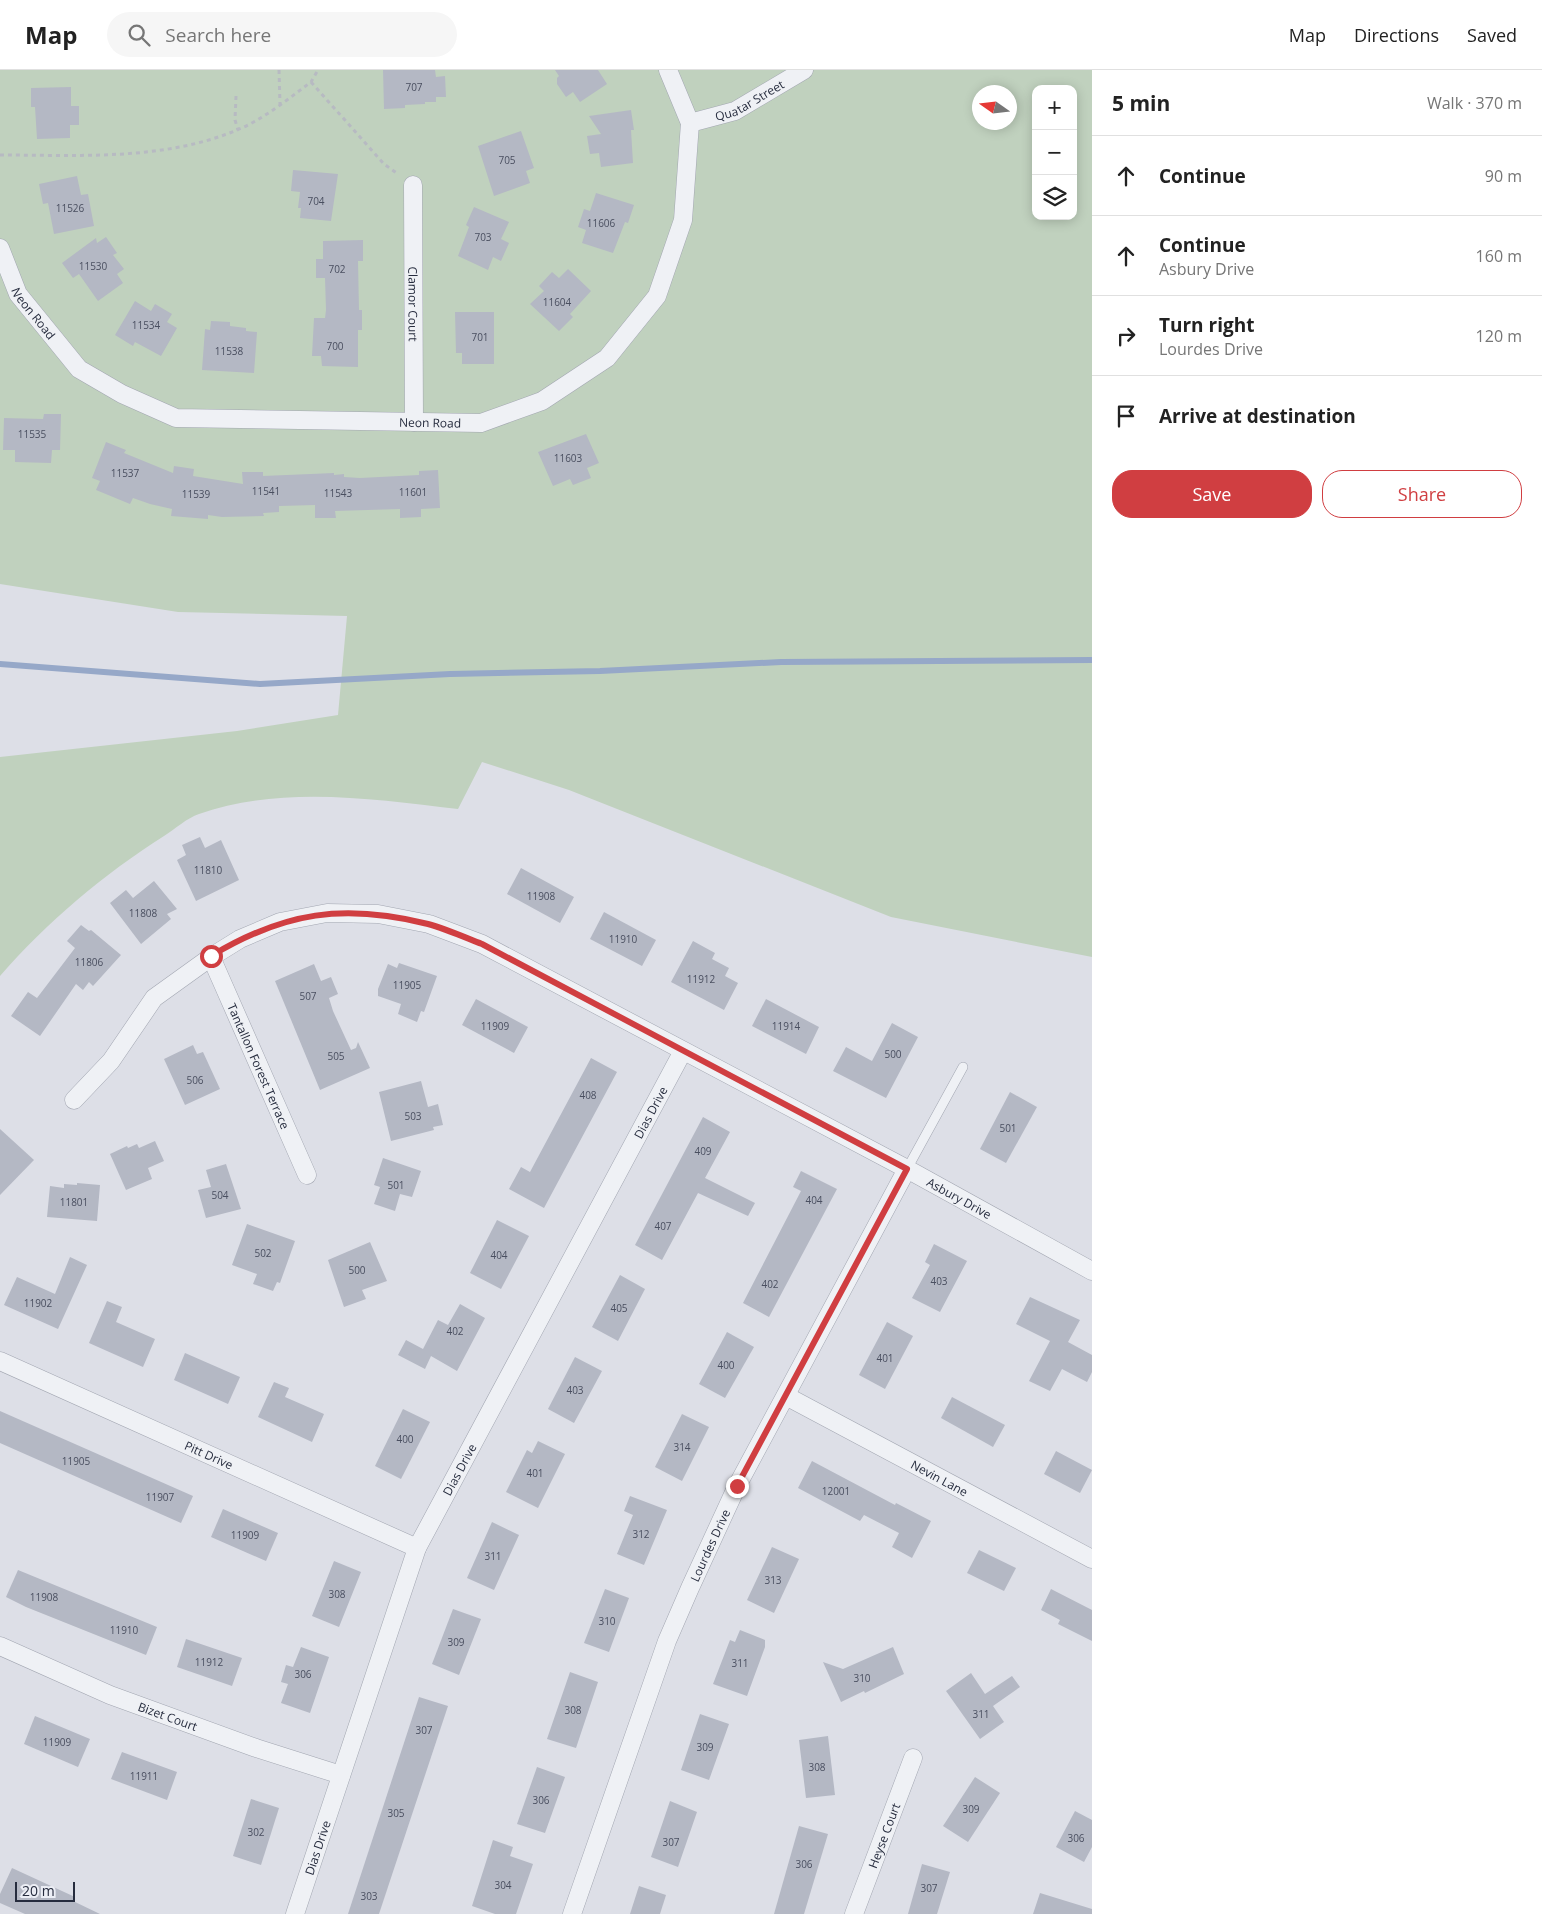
<!DOCTYPE html>
<meta charset="utf-8">
<style>
body{margin:0;font-family:"Open Sans",sans-serif;background:#f6f6f6;color:#222}
.controls{position:absolute;right:15px;top:15px;display:grid;overflow:hidden;border-radius:10px;box-shadow:0 2px 12px #0003}
.controls button{width:45px;height:45px;display:grid;place-items:center;padding:0;border:0;border-bottom:1px solid #e0e0e0;background:#fff;color:#222;font:25px sans-serif}
.compass{position:absolute;left:972px;top:15px;width:45px;height:45px;border-radius:50%;background:#fff;box-shadow:0 2px 12px #0003;rotate:284deg}
.scale{position:absolute;left:15px;bottom:12px;width:60px;box-sizing:border-box;padding-left:5px;border:2px solid #262c3e;border-top:0;font-size:14px;line-height:18px;white-space:nowrap;color:#262c3e;-webkit-text-stroke:4px #eceef5;paint-order:stroke}
.stop{position:absolute;width:15px;height:15px;margin:-11px;border:4px solid #d03e41;border-radius:50%;background:#fff}
.stop.end{background:#d03e41;border-color:#fff;box-shadow:0 1px 5px #0008}
.list{margin:0;padding:0;list-style:none}
h2{display:flex;justify-content:space-between;align-items:center;height:65px;margin:0;padding:0 20px;font-size:21px}
h2 small{font-size:16px;font-weight:400;color:#767676}
.list li{display:grid;grid-template-columns:32px 1fr auto;gap:15px;align-items:center;box-sizing:border-box;height:80px;padding:0 20px;border-top:1px solid #e0e0e0}
.list b{display:block;font-size:19px;white-space:nowrap}
.list p{margin:0;font-size:16px;white-space:nowrap;color:#767676}
.list em{font-size:16px;font-style:normal;color:#767676}
.actions{display:flex;gap:10px;padding:15px 20px}
.actions a{flex:1;padding:11px 0;border:1px solid #d03e41;border-radius:20px;text-align:center;font-size:18px;color:#d03e41}
.actions .main{background:#d03e41;color:#fff}
.icon{flex:none;width:28px;height:28px;fill:none;stroke:currentColor;stroke-width:2;stroke-linecap:round;stroke-linejoin:round}
.map{position:relative;flex:none;width:1092px;height:1844px;overflow:hidden}
header{display:flex;align-items:center;gap:30px;box-sizing:border-box;height:70px;padding:0 25px;background:#fff;border-bottom:1px solid #e0e0e0}
header strong{font-size:24px}
nav{display:flex;gap:28px;margin-inline-start:auto;font-size:18px}
.search{width:350px;height:45px;background:#f6f6f6;display:flex;align-items:center;gap:12px;box-sizing:border-box;padding:0 18px;border-radius:28px;color:#767676;font-size:19px}
main{display:flex}
aside{flex:1;background:#fff}
.map>svg:first-child{display:block}
.green{fill:#c0d1be;fill-rule:evenodd}
.lines{fill:none;stroke-linecap:round;stroke-linejoin:round}
.stream{stroke:#96a8c8;stroke-width:6}
.building{fill:#b4b8c4}
.lane-casing{stroke:#a2a6b1;stroke-width:10}
.street-casing{stroke:#a2a6b1;stroke-width:19}
.path{stroke:#b7bac2;stroke-width:3;stroke-dasharray:4 4;stroke-linecap:butt}
.lane{stroke:#eff1f5;stroke-width:9}
.street{stroke:#eff1f5;stroke-width:18}
.route{stroke:#d03e41;stroke-width:6}
.labels{text-anchor:middle;dominant-baseline:central;stroke-width:4.5;stroke-linejoin:round;paint-order:stroke}
.number-label{font-size:10px;fill:#4a4f60}
.street-label{font-size:12px;fill:#262c3e;stroke:#eceef5}
</style>
<header>
<strong>Map</strong>
<div class="search"><svg class="icon" aria-label="search" viewBox="0 0 24 24"><circle cx="10" cy="10" r="6"/><path d="M15 15l6 6"/></svg>Search here</div>
<nav><a>Map</a><a>Directions</a><a>Saved</a></nav>
</header>
<main>
<div class="map">
<svg width="1092" height="1844" viewBox="0 0 1092 1844">
<rect width="100%" height="100%" fill="#dddfe7"/>
<path class="green" d="M0,0h1092v887l-201,-40 -322,-127 -87,-28 -24,47c-85,-10 -176,-24 -259,5 -12,4 -24,15 -35,22 -60,38 -117,86 -164,140v-219l237,-26 101,-16 9,-99 -169,-4 -178,-28zM1036,19h37v127h-37zM979,22h30v30h-30z"/>
<g class="lines">
<path class="stream" d="M0,594l260,20 190,-10 150,-3 181,-9 311,-2"/>
</g>
<g class="building">
<path d="M383,0h52l1,7 9,-1 1,21h-10v5h-11v2l-20,1v3l-21,1z"/>
<path d="M555,0h43l9,14 -27,18 -7,-10 -7,5 -9,-13v-6l2,-2z"/>
<path d="M71,17v19h8v19h-9v13l-33,1 -2,-32h-4v-19z"/>
<path d="M631,40l3,20h-3l2,33 -32,4 -2,-14 -9,1 -3,-18 14,-2 -12,-18z"/>
<path d="M521,61l13,37 -8,3 4,12 -36,13 -16,-50z"/>
<path d="M293,100l45,4 -7,47 -31,-3 1,-10h-3l2,-16 -9,-1z"/>
<path d="M77,106l4,19 7,-1 6,32 -40,8 -6,-31 -5,1 -4,-20z"/>
<path d="M596,123l38,12 -6,18 -3,-1 -12,31 -31,-10 4,-13 -8,-3 6,-18 6,2z"/>
<path d="M474,137l35,15 -8,17 8,4 -8,18 -8,-4 -5,13 -30,-14 11,-29 -3,-2z"/>
<path d="M106,167l11,16 -4,2 11,14 -7,5 6,9 -25,18 -19,-27 -6,4 -11,-15 34,-25 1,5z"/>
<path d="M363,170v21h-5l1,49h3v20h-4v37l-36,-1 -1,-10h-9l2,-38h11l1,-8 -1,-32h-9v-19h7v-18z"/>
<path d="M568,199l23,22 -21,23 3,3 -14,14 -29,-27 14,-13 -5,-5 13,-14 7,6z"/>
<path d="M135,231l16,10 4,-7 17,10 -5,8 10,6 -16,28 -26,-14 -2,4 -18,-11z"/>
<path d="M455,242h39v52h-32v-11h-6z"/>
<path d="M211,251l19,1v4l16,2v3l11,1 -3,41 -52,-3 3,-41 5,1z"/>
<path d="M44,344h17l-1,36h-8l-1,13 -36,-1v-12h-12l1,-32 39,1z"/>
<path d="M586,364l13,29 -12,5 4,10 -18,7 -3,-6 -17,7 -15,-34z"/>
<path d="M106,372l20,8 -2,3 49,20 1,-7 20,3 -1,7 50,8 -1,-12h21v4l71,-3v2l10,-1v3l16,1 59,-3v-4l19,-1 2,38 -19,1v8l-21,1v-9l-65,2 1,7h-21v-13l-36,1v6l-16,1 1,3 -42,1 -14,-2v4l-37,-3 1,-7 -22,-5 -17,-6 -3,6 -34,-14 4,-9 -8,-3z"/>
<path d="M200,767l5,11 16,-8 18,40 -43,21 -19,-41 9,-5 -4,-10z"/>
<path d="M521,798l53,29 -14,26 -53,-29z"/>
<path d="M154,811l23,28 -10,5 4,5 -30,25 -31,-41 16,-13 7,8z"/>
<path d="M604,842l52,28 -14,26 -52,-27z"/>
<path d="M81,855l8,6 2,-1 30,25 -28,31 -4,-4 -6,8 -7,-6 -36,52 -29,-20 17,-24 9,6 38,-50 -8,-7z"/>
<path d="M693,871l22,12 -3,6 17,9 -4,8 13,7 -14,27 -53,-28z"/>
<path d="M399,893l38,13 -13,36 -3,-1 -4,11 -19,-8 3,-10 -23,-8v-7l10,-25 9,4z"/>
<path d="M314,894l7,17 10,-4 7,17 -9,4 4,13 18,39 5,-2 2,-6 12,26 -50,22 -45,-109z"/>
<path d="M476,929l52,28 -14,26 -52,-28z"/>
<path d="M766,929l53,28 -13,27 -54,-28z"/>
<path d="M892,953l26,14 -32,61 -53,-27 13,-24 26,14z"/>
<path d="M193,975l4,9 6,-2 17,37 -35,16 -21,-46z"/>
<path d="M591,988l26,14 -73,136 -35,-19 12,-22 9,5z"/>
<path d="M421,1011l7,26 10,-3 5,21 -10,2 1,3 -43,11 -12,-49z"/>
<path d="M1010,1022l27,15 -31,56 -26,-14z"/>
<path d="M703,1047l27,15 -25,46 50,25 -7,13 -50,-23 -36,67 -27,-15z"/>
<path d="M0,1059l34,31 -34,35z"/>
<path d="M155,1071l9,20 -16,7 4,11 -26,11 -16,-36 17,-8 1,2 9,-4 2,4z"/>
<path d="M383,1088l38,13 -9,26 -12,-3 -5,17 -21,-7 6,-17 -6,-2z"/>
<path d="M226,1094l15,45 -35,9 -8,-28 13,-3 -5,-17z"/>
<path d="M801,1101l36,18 -68,128 -26,-14 58,-112 -8,-4z"/>
<path d="M77,1113l23,2 -3,36 -50,-4 3,-31 14,2v-4l13,1z"/>
<path d="M497,1150l32,16 -28,53 -31,-16z"/>
<path d="M247,1154l48,17 -15,42 -3,-1 -4,9 -20,-7 4,-10 -25,-9z"/>
<path d="M370,1172l17,39 -25,9 4,9 -22,8 -16,-47z"/>
<path d="M934,1174l33,17 -27,51 -28,-14 18,-33 -5,-3z"/>
<path d="M70,1187l17,8 -29,64 -54,-24 13,-28 38,17z"/>
<path d="M620,1205l25,14 -27,52 -26,-14z"/>
<path d="M1030,1227l50,23 -12,22 24,13v17l-5,10 -25,-13 -12,22 -21,-10 21,-40 -34,-17z"/>
<path d="M107,1231l15,6 -6,15 39,17 -12,28 -54,-24z"/>
<path d="M460,1234l25,14 -28,53 -26,-15 -6,13 -27,-14 8,-15 17,9 15,-29 10,5z"/>
<path d="M887,1252l26,14 -28,53 -26,-14z"/>
<path d="M727,1262l27,15 -29,51 -26,-14z"/>
<path d="M185,1283l55,24 -12,27 -54,-24z"/>
<path d="M575,1287l27,14 -28,52 -26,-14z"/>
<path d="M274,1312l15,6 -4,9 39,17 -12,28 -54,-25z"/>
<path d="M952,1327l53,28 -12,22 -52,-29z"/>
<path d="M403,1339l27,13 -29,57 -26,-13z"/>
<path d="M0,1341l193,85 -12,27 -181,-80z"/>
<path d="M682,1344l27,13 -27,54 -27,-14z"/>
<path d="M538,1371l27,13 -27,54 -32,-16 21,-42 5,3z"/>
<path d="M1056,1381l36,19 -12,23 -36,-19z"/>
<path d="M812,1391l83,44 1,-2 35,18 -19,37 -20,-11 7,-14 -35,-18 -4,6 -62,-33z"/>
<path d="M630,1426l37,14 -23,55 -27,-11 16,-39 -9,-4z"/>
<path d="M223,1439l55,24 -12,28 -55,-24z"/>
<path d="M492,1452l27,13 -25,55 -27,-12z"/>
<path d="M772,1477l27,12 -25,54 -27,-13z"/>
<path d="M979,1480l37,18 -12,23 -37,-18z"/>
<path d="M334,1491l27,11 -22,55 -27,-11z"/>
<path d="M18,1500l139,57 -11,28 -120,-48 -20,-10z"/>
<path d="M605,1519l24,9 -20,54 -25,-9z"/>
<path d="M1051,1519l41,21v31l-34,-17 2,-4 -19,-10z"/>
<path d="M453,1539l28,10 -22,56 -27,-11z"/>
<path d="M740,1560l25,10v7l-18,49 -34,-12 17,-44 5,2z"/>
<path d="M186,1569l56,19 -10,28 -55,-19z"/>
<path d="M301,1577l28,10 -19,56 -29,-10 7,-19 -7,-2 5,-17 7,2z"/>
<path d="M893,1577l11,27 -39,19 -1,-2 -23,11 -18,-40 20,7z"/>
<path d="M570,1602l28,10 -22,66 -29,-9z"/>
<path d="M971,1603l14,21 27,-18 8,11 -27,19 11,16 -24,17 -34,-48z"/>
<path d="M419,1627l29,9 -69,208h-31z"/>
<path d="M700,1644l29,10 -20,56 -28,-10z"/>
<path d="M35,1646l55,23 -12,28 -54,-23z"/>
<path d="M828,1666l7,59 -29,3 -7,-58z"/>
<path d="M122,1682l55,20 -10,28 -56,-21z"/>
<path d="M537,1697l28,10 -20,56 -28,-9z"/>
<path d="M975,1707l25,16 -32,49 -25,-16z"/>
<path d="M251,1729l28,9 -18,57 -28,-9z"/>
<path d="M670,1731l27,11 -19,55 -27,-10z"/>
<path d="M1075,1741l17,9v27l-8,15 -28,-15z"/>
<path d="M799,1756l29,8 -24,80h-30z"/>
<path d="M493,1770l20,7 -3,9 23,8 -17,50h-21l-23,-8z"/>
<path d="M922,1794l28,8 -13,42h-29z"/>
<path d="M12,1798l63,29 -2,4 27,13h-75l-25,-11v-9z"/>
<path d="M639,1816l27,9 -6,19h-30z"/>
<path d="M1040,1823l52,16v5h-59z"/>
</g>
<g class="lines">
<g class="lane-casing">
<path id="lane" d="M907,1099l56,-102"/>
</g>
<g class="street-casing">
<g id="street">
<path id="s1" d="M690,53l45,-12 69,-41"/>
<path id="s2" d="M413,115l1,237"/>
<path id="s3" d="M0,178l18,46 61,75 43,25 54,24 305,5 61,-22 65,-43 50,-62 26,-76 7,-97 -22,-53"/>
<path id="s4" d="M211,887l96,218"/>
<path id="s5" d="M74,1030l37,-39 43,-63 57,-41 29,-18 40,-17 47,-9 51,1 51,10 53,20 425,225 185,102"/>
<path id="s6" d="M0,1291l417,187"/>
<path id="s7" d="M786,1326l306,163"/>
<path id="s8" d="M0,1576l110,49 146,53 85,27"/>
<path id="s9" d="M295,1844l122,-366 266,-497"/>
<path id="s10" d="M572,1844l95,-273 23,-53 47,-102 170,-317"/>
<path id="s11" d="M854,1844l59,-156"/>
</g>
</g>
<g class="path">
<path d="M279,0l1,34"/>
<path d="M311,12l73,82 14,10"/>
<path d="M236,26l-1,24 3,10"/>
<path d="M0,85c79,0 163,6 237,-25 27,-11 51,-31 74,-48l7,-12"/>
</g>
<use href="#lane" class="lane"/>
<use href="#street" class="street"/>
</g>
<g class="lines">
<path class="route" d="M211,886c73,-44 133,-53 217,-32 18,5 36,13 54,20l425,225 -170,317"/>
</g>
<g class="labels">
<g class="number-label">
<text x="414" y="17">707</text>
<text x="507" y="90">705</text>
<text x="316" y="131">704</text>
<text x="70" y="138">11526</text>
<text x="601" y="153">11606</text>
<text x="483" y="167">703</text>
<text x="93" y="196">11530</text>
<text x="337" y="199">702</text>
<text x="557" y="232">11604</text>
<text x="146" y="255">11534</text>
<text x="480" y="267">701</text>
<text x="335" y="276">700</text>
<text x="229" y="281">11538</text>
<text x="32" y="364">11535</text>
<text x="568" y="388">11603</text>
<text x="125" y="403">11537</text>
<text x="266" y="421">11541</text>
<text x="413" y="422">11601</text>
<text x="338" y="423">11543</text>
<text x="196" y="424">11539</text>
<text x="208" y="800">11810</text>
<text x="541" y="826">11908</text>
<text x="143" y="843">11808</text>
<text x="623" y="869">11910</text>
<text x="89" y="892">11806</text>
<text x="701" y="909">11912</text>
<text x="407" y="915">11905</text>
<text x="308" y="926">507</text>
<text x="495" y="956">11909</text>
<text x="786" y="956">11914</text>
<text x="893" y="984">500</text>
<text x="336" y="986">505</text>
<text x="195" y="1010">506</text>
<text x="588" y="1025">408</text>
<text x="413" y="1046">503</text>
<text x="1008" y="1058">501</text>
<text x="703" y="1081">409</text>
<text x="396" y="1115">501</text>
<text x="220" y="1125">504</text>
<text x="814" y="1130">404</text>
<text x="74" y="1132">11801</text>
<text x="663" y="1156">407</text>
<text x="263" y="1183">502</text>
<text x="499" y="1185">404</text>
<text x="357" y="1200">500</text>
<text x="939" y="1211">403</text>
<text x="770" y="1214">402</text>
<text x="38" y="1233">11902</text>
<text x="619" y="1238">405</text>
<text x="455" y="1261">402</text>
<text x="885" y="1288">401</text>
<text x="726" y="1295">400</text>
<text x="575" y="1320">403</text>
<text x="405" y="1369">400</text>
<text x="682" y="1377">314</text>
<text x="76" y="1391">11905</text>
<text x="535" y="1403">401</text>
<text x="836" y="1421">12001</text>
<text x="160" y="1427">11907</text>
<text x="641" y="1464">312</text>
<text x="245" y="1465">11909</text>
<text x="493" y="1486">311</text>
<text x="773" y="1510">313</text>
<text x="337" y="1524">308</text>
<text x="44" y="1527">11908</text>
<text x="607" y="1551">310</text>
<text x="124" y="1560">11910</text>
<text x="456" y="1572">309</text>
<text x="209" y="1592">11912</text>
<text x="740" y="1593">311</text>
<text x="303" y="1604">306</text>
<text x="862" y="1608">310</text>
<text x="573" y="1640">308</text>
<text x="981" y="1644">311</text>
<text x="424" y="1660">307</text>
<text x="57" y="1672">11909</text>
<text x="705" y="1677">309</text>
<text x="817" y="1697">308</text>
<text x="144" y="1706">11911</text>
<text x="541" y="1730">306</text>
<text x="971" y="1739">309</text>
<text x="396" y="1743">305</text>
<text x="256" y="1762">302</text>
<text x="1076" y="1768">306</text>
<text x="671" y="1772">307</text>
<text x="804" y="1794">306</text>
<text x="503" y="1815">304</text>
<text x="929" y="1818">307</text>
<text x="369" y="1826">303</text>
</g>
<g class="street-label">
<text stroke="none"><textPath href="#s1" startOffset="64">Quatar Street</textPath></text>
<text stroke="none"><textPath href="#s2" startOffset="119">Clamor Court</textPath></text>
<text stroke="none"><textPath href="#s3" startOffset="74">Neon Road</textPath></text>
<text stroke="none"><textPath href="#s3" startOffset="509">Neon Road</textPath></text>
<text stroke="none"><textPath href="#s4" startOffset="119">Tantallon Forest Terrace</textPath></text>
<text stroke="none"><textPath href="#s9" startOffset="880">Dias Drive</textPath></text>
<text stroke="none"><textPath href="#s5" startOffset="1026">Asbury Drive</textPath></text>
<text stroke="none"><textPath href="#s6" startOffset="229">Pitt Drive</textPath></text>
<text stroke="none"><textPath href="#s9" startOffset="475">Dias Drive</textPath></text>
<text stroke="none"><textPath href="#s7" startOffset="174">Nevin Lane</textPath></text>
<text stroke="none"><textPath href="#s10" startOffset="394">Lourdes Drive</textPath></text>
<text stroke="none"><textPath href="#s8" startOffset="182">Bizet Court</textPath></text>
<text stroke="none"><textPath href="#s11" startOffset="84">Heyse Court</textPath></text>
<text stroke="none"><textPath href="#s9" startOffset="70">Dias Drive</textPath></text>
</g>
</g>
</svg>
<div class="controls">
<button>+</button>
<button>−</button>
<button><svg class="icon" aria-label="layers" viewBox="0 0 24 24"><path d="M12 4l9 5-9 5-9-5zM3 14l9 5 9-5"/></svg></button>
</div>
<svg class="compass" viewBox="-18 -18 36 36"><path d="M0-13l5 13h-10z" fill="#e53935"/><path d="M0 13l5-13h-10z" fill="#767676"/></svg>
<div class="scale">20 m</div>
<div class="stop" style="left:211px;top:886px"></div>
<div class="stop end" style="left:737px;top:1416px"></div>
</div>
<aside>
<h2>5 min<small>Walk · 370 m</small></h2>
<ul class="list">
<li><svg class="icon" aria-label="ahead" viewBox="0 0 24 24"><path d="M12 20V5M6 11l6-6 6 6"/></svg><div><b>Continue</b></div><em>90 m</em></li>
<li><svg class="icon" aria-label="ahead" viewBox="0 0 24 24"><path d="M12 20V5M6 11l6-6 6 6"/></svg><div><b>Continue</b><p>Asbury Drive</p></div><em>160 m</em></li>
<li><svg class="icon" aria-label="right" viewBox="0 0 24 24"><path d="M7 20v-9h11M14 6l5 5-5 5"/></svg><div><b>Turn right</b><p>Lourdes Drive</p></div><em>120 m</em></li>
<li><svg class="icon" aria-label="arrive" viewBox="0 0 24 24"><path d="M6 21V4h12l-3 4 3 4H6"/></svg><div><b>Arrive at destination</b></div></li>
</ul>
<div class="actions"><a class="main">Save</a><a>Share</a></div>
</aside>
</main>
